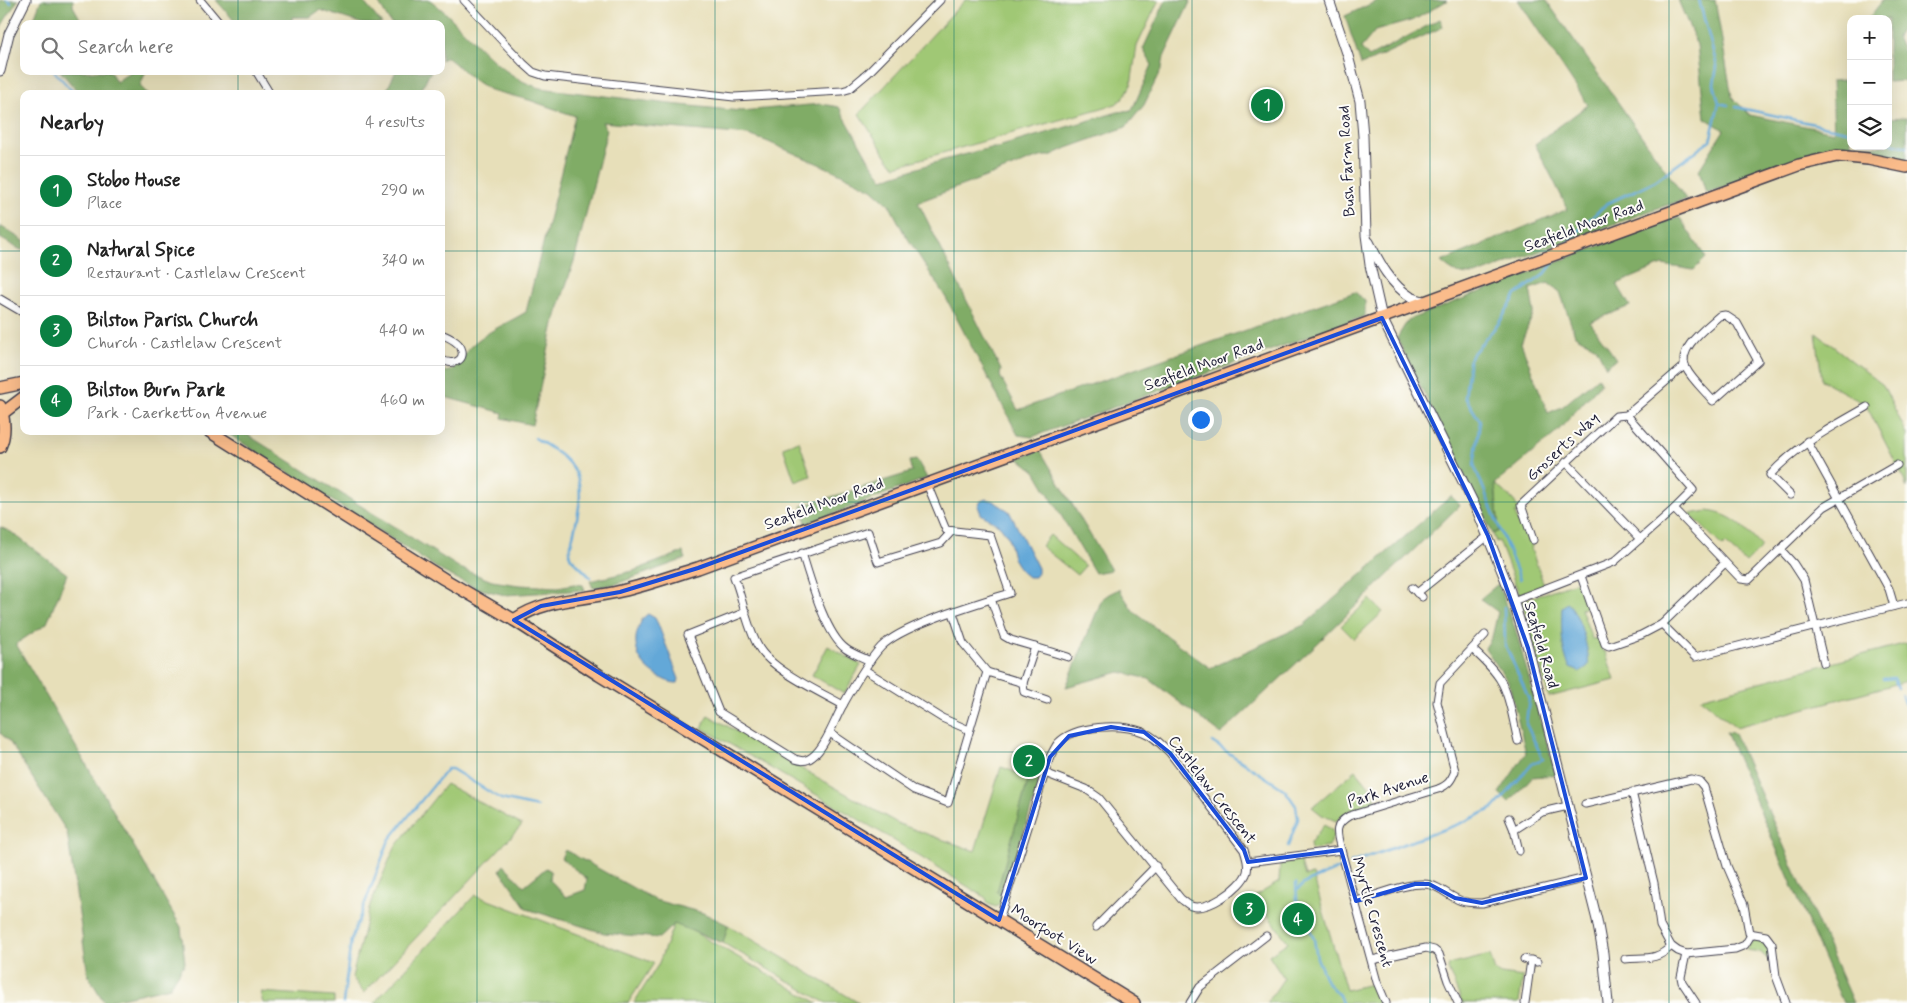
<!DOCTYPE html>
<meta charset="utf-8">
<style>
body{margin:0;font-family:Mynerve,sans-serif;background:#f2f2f2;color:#222}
.controls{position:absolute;right:15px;top:15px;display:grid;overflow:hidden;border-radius:10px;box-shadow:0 5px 20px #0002}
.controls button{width:45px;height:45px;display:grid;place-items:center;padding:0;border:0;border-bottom:1px solid #e0e0e0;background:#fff;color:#222;font:25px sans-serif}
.you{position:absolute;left:1200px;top:419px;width:18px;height:18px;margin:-12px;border:4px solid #fff;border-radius:50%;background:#1a73e8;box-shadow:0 0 0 8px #1a73e833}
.badge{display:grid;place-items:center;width:32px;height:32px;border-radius:50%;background:#0b8043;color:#fff;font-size:16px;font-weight:700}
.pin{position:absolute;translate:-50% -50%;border:2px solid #fff;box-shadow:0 1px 5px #0006}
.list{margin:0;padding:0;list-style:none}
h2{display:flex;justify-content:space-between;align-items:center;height:65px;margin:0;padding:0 20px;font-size:21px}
h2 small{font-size:16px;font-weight:400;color:#767676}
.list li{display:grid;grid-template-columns:32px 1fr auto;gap:15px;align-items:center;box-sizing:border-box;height:70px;padding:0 20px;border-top:1px solid #e0e0e0}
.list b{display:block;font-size:19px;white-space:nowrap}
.list p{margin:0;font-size:16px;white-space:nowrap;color:#767676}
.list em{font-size:16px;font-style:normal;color:#767676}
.icon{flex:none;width:28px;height:28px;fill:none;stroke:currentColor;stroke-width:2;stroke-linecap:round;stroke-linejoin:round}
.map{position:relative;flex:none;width:1907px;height:1003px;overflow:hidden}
.search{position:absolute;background:#fff;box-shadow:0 5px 20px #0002;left:20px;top:20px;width:425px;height:55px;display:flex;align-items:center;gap:12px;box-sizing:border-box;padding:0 18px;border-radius:10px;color:#767676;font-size:19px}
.panel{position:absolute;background:#fff;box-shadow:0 5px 20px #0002;left:20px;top:90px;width:425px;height:345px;border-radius:10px}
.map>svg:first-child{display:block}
.green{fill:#a0c874;stroke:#617558}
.forest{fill:#80ac66;stroke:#516750}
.water{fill:#63a8d8;stroke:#42658a}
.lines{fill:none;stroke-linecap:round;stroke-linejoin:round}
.stream{stroke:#63a8d8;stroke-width:2.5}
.minor-casing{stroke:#403e4e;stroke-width:9}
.tertiary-casing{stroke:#403e4e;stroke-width:11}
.primary-casing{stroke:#403e4e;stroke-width:14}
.minor{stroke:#fff;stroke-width:7}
.tertiary{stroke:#fff;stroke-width:9}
.primary{stroke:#fabc8b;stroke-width:11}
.marked{fill:none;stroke:#1d4ed8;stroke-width:4;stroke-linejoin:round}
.grid{fill:none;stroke:#0f766e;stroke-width:1;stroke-opacity:0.55}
.labels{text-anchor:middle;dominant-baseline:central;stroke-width:4;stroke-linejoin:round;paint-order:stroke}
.street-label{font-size:16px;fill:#22223b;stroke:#fdfcf7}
</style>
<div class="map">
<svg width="1907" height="1003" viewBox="0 0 1907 1003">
<rect width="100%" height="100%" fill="#fdfcf7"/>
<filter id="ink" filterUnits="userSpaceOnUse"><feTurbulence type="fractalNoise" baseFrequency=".02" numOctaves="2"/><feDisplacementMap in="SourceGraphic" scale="10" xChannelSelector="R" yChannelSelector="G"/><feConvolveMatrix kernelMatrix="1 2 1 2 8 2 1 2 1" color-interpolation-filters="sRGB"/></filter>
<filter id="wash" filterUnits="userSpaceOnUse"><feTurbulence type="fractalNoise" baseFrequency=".0096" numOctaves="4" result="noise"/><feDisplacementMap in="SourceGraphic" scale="20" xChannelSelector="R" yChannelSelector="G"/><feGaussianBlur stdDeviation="1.12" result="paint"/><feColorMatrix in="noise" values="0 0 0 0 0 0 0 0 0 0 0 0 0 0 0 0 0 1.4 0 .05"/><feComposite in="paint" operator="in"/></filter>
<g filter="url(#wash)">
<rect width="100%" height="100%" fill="#e7dfb9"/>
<g class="green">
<path d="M965,0h194l-22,46 -6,39 -7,12 -8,7 -220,62 -5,-3 -32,-49z"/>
<path d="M1816,333l67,52 24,49v55l-4,-12 -37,-72 -44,-25z"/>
<path d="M799,441l12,35 -16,6 -12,-35z"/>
<path d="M1495,484l19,17 6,11 -5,1 3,9 5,-2 9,26 -1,3 13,36 -25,9 -20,-53 -3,1 -3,-8 6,-4z"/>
<path d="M1708,511c27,4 36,17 54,36l-16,16 -20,-19 -4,2 -32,-32z"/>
<path d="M1050,535l35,31 -8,9 -36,-29z"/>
<path d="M1575,582l5,2 7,23 -6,2 11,30 6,-1 5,14 2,-1 10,29 -66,17 -27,-96z"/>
<path d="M1370,599l13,13 -29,27 -13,-13z"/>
<path d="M1907,643v38l-171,46 -36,-29z"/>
<path d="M828,646l33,19 -17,29 -32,-19z"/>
<path d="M708,715l191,109 76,27 26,-84 28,10 -32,115 3,3 3,-1 -4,11 -3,2 -8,-3 -2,-6 -104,-65 -180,-105z"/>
<path d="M1356,770l14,17 7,15 -27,8 -14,11 -14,-6 -10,-8z"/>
<path d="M446,784l76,41 -158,168 -12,-16 18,-72 25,-58z"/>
<path d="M1324,825l8,5 1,7 -5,10 -17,3 -1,-7z"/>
<path d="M1300,860l5,16 8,-1 33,115 25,-6 9,19h-113l17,-25 -15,-23 19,-13 -34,-45 25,-15 1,-18z"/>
<path d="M475,895l179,68 -26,40h-254z"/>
<path d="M675,921l143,82h-184l24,-38z"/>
<path d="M728,925l131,78h-33l-103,-60z"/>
<path d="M1758,939c13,3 12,11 13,23l-11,-10 -14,-2 5,-8z"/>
<path d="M1490,955l5,16 6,3 22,3 -4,26h-57l-14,-34 1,-4z"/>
<path d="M260,992l74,5v6h-71z"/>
</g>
<g class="forest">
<path d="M0,0h18l-16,25 -2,9z"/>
<path d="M41,0h32v6l10,18h-51z"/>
<path d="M216,0h146l20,24h-19l-43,-14 -10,7h-18v7h-55z"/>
<path d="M377,0h53c37,27 64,75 110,88l130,16 71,7 80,-7 18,3 30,53 14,19 57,-18 50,-13h9l2,-2 117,-34 14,-2 20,-45 -9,-16 23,-49h25l-27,57 -2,11 -18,37 -18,22 -59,21 -17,8h-6l-10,3 -116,43 83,168 -1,6 18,34 337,-118 10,9v15l-333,121 -14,-2 -72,-137 -43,-67 -14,-27 -17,-15 -35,-17 -71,-31 -18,-6 -146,-13 5,8 -32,128 -20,61 -23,106 -30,-7 1,-5 -62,-17v-29l5,5c14,-4 15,-15 24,-25 15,-15 38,-24 56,-35l49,-196 -46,-16 -39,-10 -16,-10 -27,-23 -6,3v-36h-50z"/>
<path d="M1379,0h69l-34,20 -39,11 -14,17 8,9 71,-38 3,8 -82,38 -16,-49z"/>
<path d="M1518,0h28l140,199 -31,10 -180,66c-17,0 -21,-2 -34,-13l127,-53 -33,-65 53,-39z"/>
<path d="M1678,0h37l17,97 18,18 84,17 -2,-51 11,-1 8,10v56h37v-28l19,-1v43l-70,-11 -131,44 -7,-23 25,-40 -19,-12 -8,-73z"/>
<path d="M1883,0h24v21l-10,16 9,21 -1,23 -17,1v-63h-20z"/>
<path d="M60,71h50l6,11 16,-11h14l-6,15 8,8h-68z"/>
<path d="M396,71h35l-13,23h-33z"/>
<path d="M1680,218l26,40 -12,12 -32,-5 -45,19 13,22 -40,16 26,37 -10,8 -10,-20 -21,-12 -15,-43 -12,-9 -18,6 4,23 -13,31 27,70 14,-6 36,-30 3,6 -45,50 -61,51 4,47 -6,3 -96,-196 11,-18 253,-98z"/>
<path d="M0,226l24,15v9h-3l-21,-12z"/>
<path d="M224,431l19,1 217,136 32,13 27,4 39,2 16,-3 9,1 2,5 -80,5 -29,-7 -33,-16z"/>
<path d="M1040,450l71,120 -16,3 -60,-102 -17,-13z"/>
<path d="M917,460l10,18 -121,46 -4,-18 110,-34 -3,-11z"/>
<path d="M1451,496l9,9 -141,137 -98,92 -72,-55 -29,-7 -54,15 36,-88 7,-5 10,-5 15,23 76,56 94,-43z"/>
<path d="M0,527l11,5 56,42 -20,49 -31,21 165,283 4,36 -15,24 -66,15 -16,-27 -21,-143 -58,-91 -9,-8z"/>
<path d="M683,552l2,7 -69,25 -23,4 -3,-7 43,-10z"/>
<path d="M1498,584l17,44 41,147 -24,2 -23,25 -10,-9 27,-40 -17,-70 -24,-35 7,-11 6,-25 -18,-13z"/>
<path d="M1726,732l8,1 119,270h-10z"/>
<path d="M1042,770v6l-39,118 -3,1 -3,-3 32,-115z"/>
<path d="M565,850l90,50 48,13 25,12 -5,18 -49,-19 -15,14 -55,-5 -77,-24 -27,-39 4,-5 20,21 22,-18 5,3 -1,9 16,17 19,-7 2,-11 -26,-21z"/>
</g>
<g class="water">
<path d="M986,499l7,2 16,10 29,57v5l-3,4h-7l-7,-6 -8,-13 -5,-21 -8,-11 -19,-12 -3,-8 3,-5z"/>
<path d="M1567,603c11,6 24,51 21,63l-8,6 -10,-4c-9,-17 -9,-42 -8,-61z"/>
<path d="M648,614l7,4 3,6 21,55 -1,4c-13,1 -36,-15 -40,-29 -3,-9 -3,-19 1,-27 2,-6 4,-10 9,-13z"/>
</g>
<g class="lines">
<g class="stream">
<path d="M7,0l4,3"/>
<path d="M54,71l21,23"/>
<path d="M1719,103l9,2"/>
<path d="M1736,107l115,25"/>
<path d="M1888,142l19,5"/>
<path d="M1567,244l9,-11 30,-29 49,-23 55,-40 9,-38 -5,-19 3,-18 -18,-66"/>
<path d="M535,438c13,8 27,16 37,29 17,22 2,61 -3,86l2,5 19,19"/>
<path d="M1520,579l-46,-114 6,-44 -15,-24 5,-40 29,-34 17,-28 29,-21 11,-15"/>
<path d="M1883,679l11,-1 4,10"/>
<path d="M1902,695l5,13"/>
<path d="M1212,742l73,48 11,16 2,13 -10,27"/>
<path d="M1351,863l108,-39 35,-16 39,-45 10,-4 -17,-35 3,-25 -24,-55 -1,-37"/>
<path d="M1296,883l1,17 17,39 3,19 11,26 11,11 3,8"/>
<path d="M1297,890l8,-7 35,-15"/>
<path d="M343,1003l8,-63 38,-100 58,-71h5l49,30 36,8"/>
</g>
</g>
</g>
<g filter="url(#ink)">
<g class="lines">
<g class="minor-casing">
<g id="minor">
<path d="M200,0l20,24"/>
<path d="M464,0l59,63 10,9 12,4 189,21 108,-6 7,-2 19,-16 72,-73"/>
<path d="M256,71l14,23"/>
<path d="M0,299l24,14"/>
<path d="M1725,315l12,8 21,38 -45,40c-8,-10 -21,-21 -27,-33 -10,-19 20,-40 33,-52z"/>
<path d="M441,334c7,3 17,7 20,14 6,14 -11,18 -20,11"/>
<path d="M1627,415l66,75 -19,19"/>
<path d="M1627,415l58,-50"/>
<path d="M1807,441l82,148 5,17"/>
<path d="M1566,462l74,77"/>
<path d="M1790,495l-20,-20c27,-30 62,-48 97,-68"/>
<path d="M1533,540l-12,-35 95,-89 11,-1"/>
<path d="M1781,550l12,13 11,17 20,83"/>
<path d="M802,553c8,25 23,81 44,96 7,5 16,8 24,12"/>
<path d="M1581,576l24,68 4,2 32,-11 21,-11 63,-61"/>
<path d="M1412,588l10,9"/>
<path d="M1417,593l71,-57"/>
<path d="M1513,601l101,-39 60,-53 67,70 8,1 75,-73 73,-42"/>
<path d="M746,612l-58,23 31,77 76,47c6,2 11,3 17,-2 13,-9 23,-38 31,-52 10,-18 24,-43 38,-58 21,-22 98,-44 129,-54l-20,-58 -44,-5 -19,-46"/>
<path d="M953,613l10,30 24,29 36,11 12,-36 -24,-7 -7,-4 -13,-37"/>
<path d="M1662,624l33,33 212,-54"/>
<path d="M1035,647l33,10"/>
<path d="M1472,649c11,10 23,21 30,34 9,17 11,39 16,58"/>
<path d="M865,670l77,48 27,12"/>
<path d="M1023,683l1,9 23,8"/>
<path d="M843,705c-23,-13 -73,-36 -85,-59 -12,-21 -15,-47 -24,-69l134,-45 10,30 63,-19 11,-12"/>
<path d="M830,733l84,57 34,13 39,-131"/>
<path d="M1632,792l22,91 6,43 11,20 7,5 8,3 49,-5 10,-4 6,-10"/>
<path d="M1585,804l106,-25 8,2 5,6 23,79 17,39 5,28 17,3 6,8 4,32 10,27"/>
<path d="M1509,818l5,12"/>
<path d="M1519,851l-5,-21 28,-18 26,-6"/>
<path d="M1248,862l93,-12"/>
<path d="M1356,901c20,-5 55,-21 75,-16 10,3 16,9 24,13 8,5 18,5 27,5l104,-25"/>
<path d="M999,920l51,-163c2,-4 5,-10 8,-14 17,-18 63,-20 85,-11 11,4 19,13 27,21l74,97c2,7 5,14 3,22 -5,16 -40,40 -56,34 -4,-2 -7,-5 -10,-7l-82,-101 -13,-9 -41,-16"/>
<path d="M1096,927l60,-61"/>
<path d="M1686,954l-5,23 1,5 14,21"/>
<path d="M1524,959l13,3"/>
<path d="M1625,959c20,-2 32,2 46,-13"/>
<path d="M1372,960l54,-12 8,2 5,4 9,27 10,22"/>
<path d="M1190,1003l10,-16 66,-51"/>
<path d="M1386,1003l-9,-21 -36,-132c-4,-16 -8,-25 8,-34l89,-27c10,-4 13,-8 17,-18l-18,-69 3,-19 45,-48"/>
<path d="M1525,1003l6,-43"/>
</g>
</g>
<g class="tertiary-casing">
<g id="tertiary">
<path d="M1329,0l19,56 12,45 3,35 3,99 4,30 12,53 95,192 33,81 18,57 69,272 6,33 5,50"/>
<path d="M0,71l9,-37 17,-34"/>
<path d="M1369,242c10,20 22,43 42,55 4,2 10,3 15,5"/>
</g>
</g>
<g class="primary-casing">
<g id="primary">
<path d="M0,388l24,-5"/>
<path d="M0,406c5,14 6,27 0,41"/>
<path d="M3,413l21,-16"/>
<path d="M209,431l235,148 70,41 85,55 535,328"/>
<path d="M514,620c31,-22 71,-20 107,-29 26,-6 51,-15 77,-23l1101,-403 38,-9 31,3 39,8"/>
</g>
</g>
<use href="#minor" class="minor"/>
<use href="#tertiary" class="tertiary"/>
<use href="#primary" class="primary"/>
</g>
</g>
<path class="marked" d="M1382,318l106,218 40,112 58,230 -104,25 -27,-5 -26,-14h-14l-59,17 -15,-51 -93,12 -4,-12 -74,-97 -26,-21 -33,-5 -42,9 -19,21 -51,163 -485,-300 27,-14 79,-14 78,-24z"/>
<path class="grid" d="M238,0v24M477,0v1003M715,0v1003M954,0v1003M1192,0v1003M1430,0v1003M1669,0v1003M238,71v23M0,251h24M441,251h1466M238,431v572M0,502h1907M0,752h1907"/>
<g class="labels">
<g class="street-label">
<text transform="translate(1347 161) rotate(-93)">Bush Farm Road</text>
<text transform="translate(1584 226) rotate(-20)">Seafield Moor Road</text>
<text transform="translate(1204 365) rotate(-20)">Seafield Moor Road</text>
<text transform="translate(1563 447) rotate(-43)">Groserts Way</text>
<text transform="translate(824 504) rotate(-20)">Seafield Moor Road</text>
<text transform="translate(1541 645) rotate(74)">Seafield Road</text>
<text transform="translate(1212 790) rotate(52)">Castlelaw Crescent</text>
<text transform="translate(1388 790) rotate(-18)">Park Avenue</text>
<text transform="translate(1372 912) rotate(74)">Myrtle Crescent</text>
<text transform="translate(1054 935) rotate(32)">Moorfoot View</text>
</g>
</g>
</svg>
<div class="controls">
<button>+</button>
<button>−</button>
<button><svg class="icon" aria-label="layers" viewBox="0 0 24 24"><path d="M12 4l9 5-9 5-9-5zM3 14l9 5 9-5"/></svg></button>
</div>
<div class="you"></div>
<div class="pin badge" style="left:1267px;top:105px">1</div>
<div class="pin badge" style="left:1029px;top:761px">2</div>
<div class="pin badge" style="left:1249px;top:909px">3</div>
<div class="pin badge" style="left:1298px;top:919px">4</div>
<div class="search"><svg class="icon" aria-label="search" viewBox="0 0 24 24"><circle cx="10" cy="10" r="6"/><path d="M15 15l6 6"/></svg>Search here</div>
<section class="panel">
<h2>Nearby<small>4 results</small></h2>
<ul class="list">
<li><span class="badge">1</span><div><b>Stobo House</b><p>Place</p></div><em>290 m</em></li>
<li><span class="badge">2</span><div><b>Natural Spice</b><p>Restaurant · Castlelaw Crescent</p></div><em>340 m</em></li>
<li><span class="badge">3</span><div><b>Bilston Parish Church</b><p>Church · Castlelaw Crescent</p></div><em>440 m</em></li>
<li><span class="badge">4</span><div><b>Bilston Burn Park</b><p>Park · Caerketton Avenue</p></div><em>460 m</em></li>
</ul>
</section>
</div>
